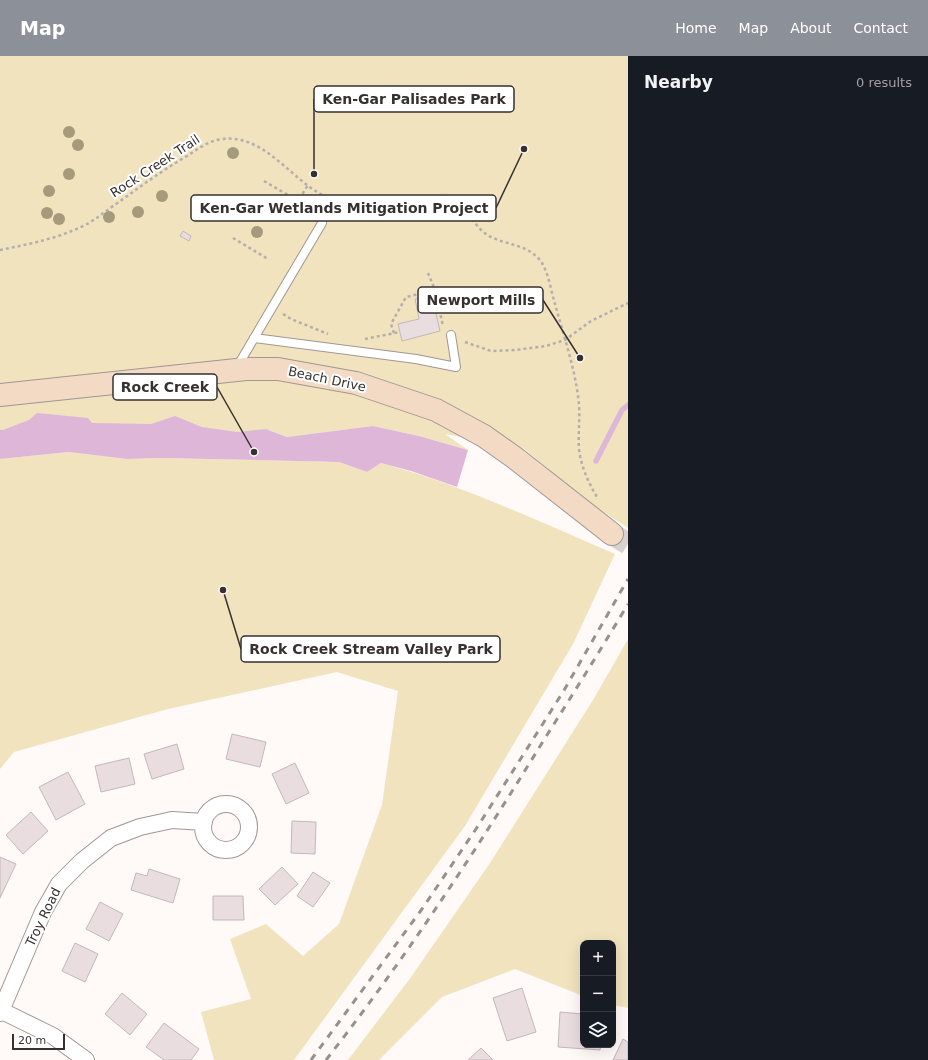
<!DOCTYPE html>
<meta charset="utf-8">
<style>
body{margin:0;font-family:"DejaVu Sans",sans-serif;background:#242831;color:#f1f3f6}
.controls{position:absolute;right:12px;bottom:12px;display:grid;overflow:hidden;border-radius:8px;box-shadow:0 4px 16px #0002}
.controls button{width:36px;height:36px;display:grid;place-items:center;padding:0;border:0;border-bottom:1px solid #363941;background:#171b24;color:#f1f3f6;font:20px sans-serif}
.scale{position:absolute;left:12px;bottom:10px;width:53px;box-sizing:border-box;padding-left:4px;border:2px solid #363130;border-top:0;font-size:11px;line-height:14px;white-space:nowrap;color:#363130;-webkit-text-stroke:3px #fff;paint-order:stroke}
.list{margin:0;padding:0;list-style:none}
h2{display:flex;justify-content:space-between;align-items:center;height:52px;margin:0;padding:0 16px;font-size:17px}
h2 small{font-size:13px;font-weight:400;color:#9ea1a6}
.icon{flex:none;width:22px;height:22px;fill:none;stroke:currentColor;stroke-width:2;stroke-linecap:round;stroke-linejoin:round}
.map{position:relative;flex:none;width:628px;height:1004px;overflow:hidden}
header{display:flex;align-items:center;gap:24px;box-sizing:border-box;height:56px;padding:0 20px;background:#8c9099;color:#fff}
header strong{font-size:19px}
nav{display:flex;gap:22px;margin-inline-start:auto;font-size:14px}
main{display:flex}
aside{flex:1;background:#171b24}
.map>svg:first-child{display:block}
.green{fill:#f0e3be}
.water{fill:#deb7d8}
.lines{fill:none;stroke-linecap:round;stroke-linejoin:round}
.stream{stroke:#deb7d8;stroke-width:5.5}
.building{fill:#eadde0;stroke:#c3b7ba}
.secondary-tunnel{stroke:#d7d2d0;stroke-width:22;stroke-dasharray:22 11;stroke-linecap:butt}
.lane-casing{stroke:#a29693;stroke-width:10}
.street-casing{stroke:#a29693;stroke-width:18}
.secondary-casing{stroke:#a29693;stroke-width:24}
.path{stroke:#b4afae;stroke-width:2.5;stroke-dasharray:3 3;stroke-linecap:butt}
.lane{stroke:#fff;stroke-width:8}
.street{stroke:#fff;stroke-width:16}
.secondary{stroke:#f2dac4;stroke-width:22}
.rail{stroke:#96918f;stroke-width:3;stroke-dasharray:7 7;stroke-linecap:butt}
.tree{fill:#a59a7b}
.labels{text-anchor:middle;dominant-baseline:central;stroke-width:4;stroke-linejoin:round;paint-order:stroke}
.street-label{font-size:13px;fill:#363130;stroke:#fff}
.leader{fill:none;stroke:#363130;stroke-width:1.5}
.callout-dot{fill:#363130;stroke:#fff;stroke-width:1.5}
.callout{fill:#fff;stroke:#363130;stroke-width:1.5}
.callout-label{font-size:14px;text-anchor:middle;font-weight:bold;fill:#363130}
</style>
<header>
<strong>Map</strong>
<nav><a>Home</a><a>Map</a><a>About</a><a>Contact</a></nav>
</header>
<main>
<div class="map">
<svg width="628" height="1004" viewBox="0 0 628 1004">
<rect width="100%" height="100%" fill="#fffaf8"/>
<g class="green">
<path d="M0,0h628v472l-41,-27 -64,-53 -8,13 -54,-24 -16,-3 23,16 -49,-14 -46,-10 -86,11 -18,-7 -269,17z"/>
<path d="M69,396l58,7 35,-1 177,4 28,10 14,-9c81,22 157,58 234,91l-42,90 -108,182 -171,234h-80l-13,-48 50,-13 -21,-60 36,-15 37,32 36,-32 43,-119 16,-114 -61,-19 -169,37 -154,43 -14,17v-310z"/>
<path d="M628,583v369l-15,-3v-62h-30v53l-68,-27 -73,28 -63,63h-31l63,-83 79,-114 103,-163z"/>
</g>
<path class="water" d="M37,357l51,5 4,5 59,1 24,-8 27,11 35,5 29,-3 21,8 86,-11 46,10 49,14 -11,37 -46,-16 -30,-8 -14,9 -28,-10 -177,-4 -35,1 -58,-7 -69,7v-29h3l26,-10z"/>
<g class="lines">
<path class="stream" d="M596,405l26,-51 6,-5"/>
</g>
<g class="building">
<path d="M183,175l8,5 -2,5 -9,-5z"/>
<path d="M432,240l8,35 -38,10 -4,-17 21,-5 -4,-20z"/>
<path d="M232,678l34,8 -6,25 -34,-8z"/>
<path d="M177,688l7,25 -32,10 -8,-25z"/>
<path d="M129,702l6,26 -34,8 -6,-26z"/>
<path d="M295,707l14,30 -23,11 -14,-30z"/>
<path d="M68,716l17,32 -29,16 -17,-33z"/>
<path d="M31,756l17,19 -25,23 -17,-19z"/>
<path d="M292,765l24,1 -1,32 -24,-1z"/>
<path d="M0,801l16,7 -16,34z"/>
<path d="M282,811l16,17 -23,21 -16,-16z"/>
<path d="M149,813l31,10 -7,24 -42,-13 5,-17 11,3z"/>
<path d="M313,816l17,11 -17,24 -16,-11z"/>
<path d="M213,840h30l1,24h-31z"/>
<path d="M100,846l23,12 -14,27 -23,-12z"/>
<path d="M75,887l23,11 -13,28 -23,-11z"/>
<path d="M522,932l14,44 -29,9 -14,-43z"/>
<path d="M122,937l25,21 -17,21 -25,-21z"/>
<path d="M560,956l23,2v31h18l-1,5 -42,-3z"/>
<path d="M164,967l35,26 -8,11h-27l-18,-13z"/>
<path d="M623,983l5,3v18h-15z"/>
<path d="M481,992l12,12h-25z"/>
</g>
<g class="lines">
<path class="secondary-tunnel" d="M612,478l16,10"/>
<g class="lane-casing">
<g id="lane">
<path d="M254,282l162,21 40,8 -5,-32"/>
<path d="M237,311l85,-144"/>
</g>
</g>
<g class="street-casing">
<g id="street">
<circle cx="226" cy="771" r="23"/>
<path d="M0,954l53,26 33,24"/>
<path d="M0,957l43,-101 16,-28 23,-23 29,-23 29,-11 32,-7 32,2"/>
</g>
</g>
<g class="secondary-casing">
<path id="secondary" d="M0,339l246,-26h32l78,14 80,27 48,26 31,22 97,76"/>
</g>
<g class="path">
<path d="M264,125l34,20 10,-16"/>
<path d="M328,156l6,-11"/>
<path d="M233,182l35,21"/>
<path d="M0,194c30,-6 60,-12 87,-26 11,-6 21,-15 32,-22 22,-16 44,-32 68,-46 11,-7 21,-15 35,-17 39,-5 66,35 95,53 10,6 21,11 32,14 18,5 37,8 55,3 13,-4 28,-14 41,-13 20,2 26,28 41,38 18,12 43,9 56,29 7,12 9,28 13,41 9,33 21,67 24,101 1,15 -1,29 0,44 2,17 9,33 18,48"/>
<path d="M428,217l7,17"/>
<path d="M283,258l8,5 37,15"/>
<path d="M394,277l-3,-9 15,-27 29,-7 8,36"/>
<path d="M365,283l35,-7"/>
<path d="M465,286l26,9 25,-1 30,-4 19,-6 26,-19 37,-18"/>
</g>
<use href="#lane" class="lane"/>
<use href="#street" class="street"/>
<use href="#secondary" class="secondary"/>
<g class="rail">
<path d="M311,1004l111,-151 56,-83 85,-134 65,-113"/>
<path d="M326,1004c79,-101 149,-208 216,-317 29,-46 58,-92 86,-139"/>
</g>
</g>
<g class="tree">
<circle cx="69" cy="76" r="6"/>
<circle cx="78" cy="89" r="6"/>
<circle cx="233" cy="97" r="6"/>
<circle cx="69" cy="118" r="6"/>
<circle cx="49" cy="135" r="6"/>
<circle cx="162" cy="140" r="6"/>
<circle cx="138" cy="156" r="6"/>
<circle cx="47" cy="157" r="6"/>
<circle cx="109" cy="161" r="6"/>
<circle cx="59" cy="163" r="6"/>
<circle cx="257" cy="176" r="6"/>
</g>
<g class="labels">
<g class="street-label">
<text transform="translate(155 110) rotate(-33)">Rock Creek Trail</text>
<text transform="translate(327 323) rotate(12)">Beach Drive</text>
<text transform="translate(43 861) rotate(-64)">Troy Road</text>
</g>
</g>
<path class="leader" d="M314 118L314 43M524 93L496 152M580 302L543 244M254 396L217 331M223 534L241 593"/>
<g class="callout-dot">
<circle cx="314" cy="118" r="4"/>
<circle cx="524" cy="93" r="4"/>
<circle cx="580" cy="302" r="4"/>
<circle cx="254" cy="396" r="4"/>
<circle cx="223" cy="534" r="4"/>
</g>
<g class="callout">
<rect x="314" y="30" width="200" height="26" rx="4"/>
<rect x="191" y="139" width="305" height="26" rx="4"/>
<rect x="418" y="231" width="125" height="26" rx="4"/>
<rect x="113" y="318" width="104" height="26" rx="4"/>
<rect x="241" y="580" width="259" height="26" rx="4"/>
</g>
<g class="callout-label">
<text x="414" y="48">Ken-Gar Palisades Park</text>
<text x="344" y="157">Ken-Gar Wetlands Mitigation Project</text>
<text x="481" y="249">Newport Mills</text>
<text x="165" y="336">Rock Creek</text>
<text x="371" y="598">Rock Creek Stream Valley Park</text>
</g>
</svg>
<div class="controls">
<button>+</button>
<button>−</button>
<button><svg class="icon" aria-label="layers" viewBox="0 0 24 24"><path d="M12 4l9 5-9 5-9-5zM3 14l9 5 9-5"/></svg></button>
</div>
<div class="scale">20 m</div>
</div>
<aside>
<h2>Nearby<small>0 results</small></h2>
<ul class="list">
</ul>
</aside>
</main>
